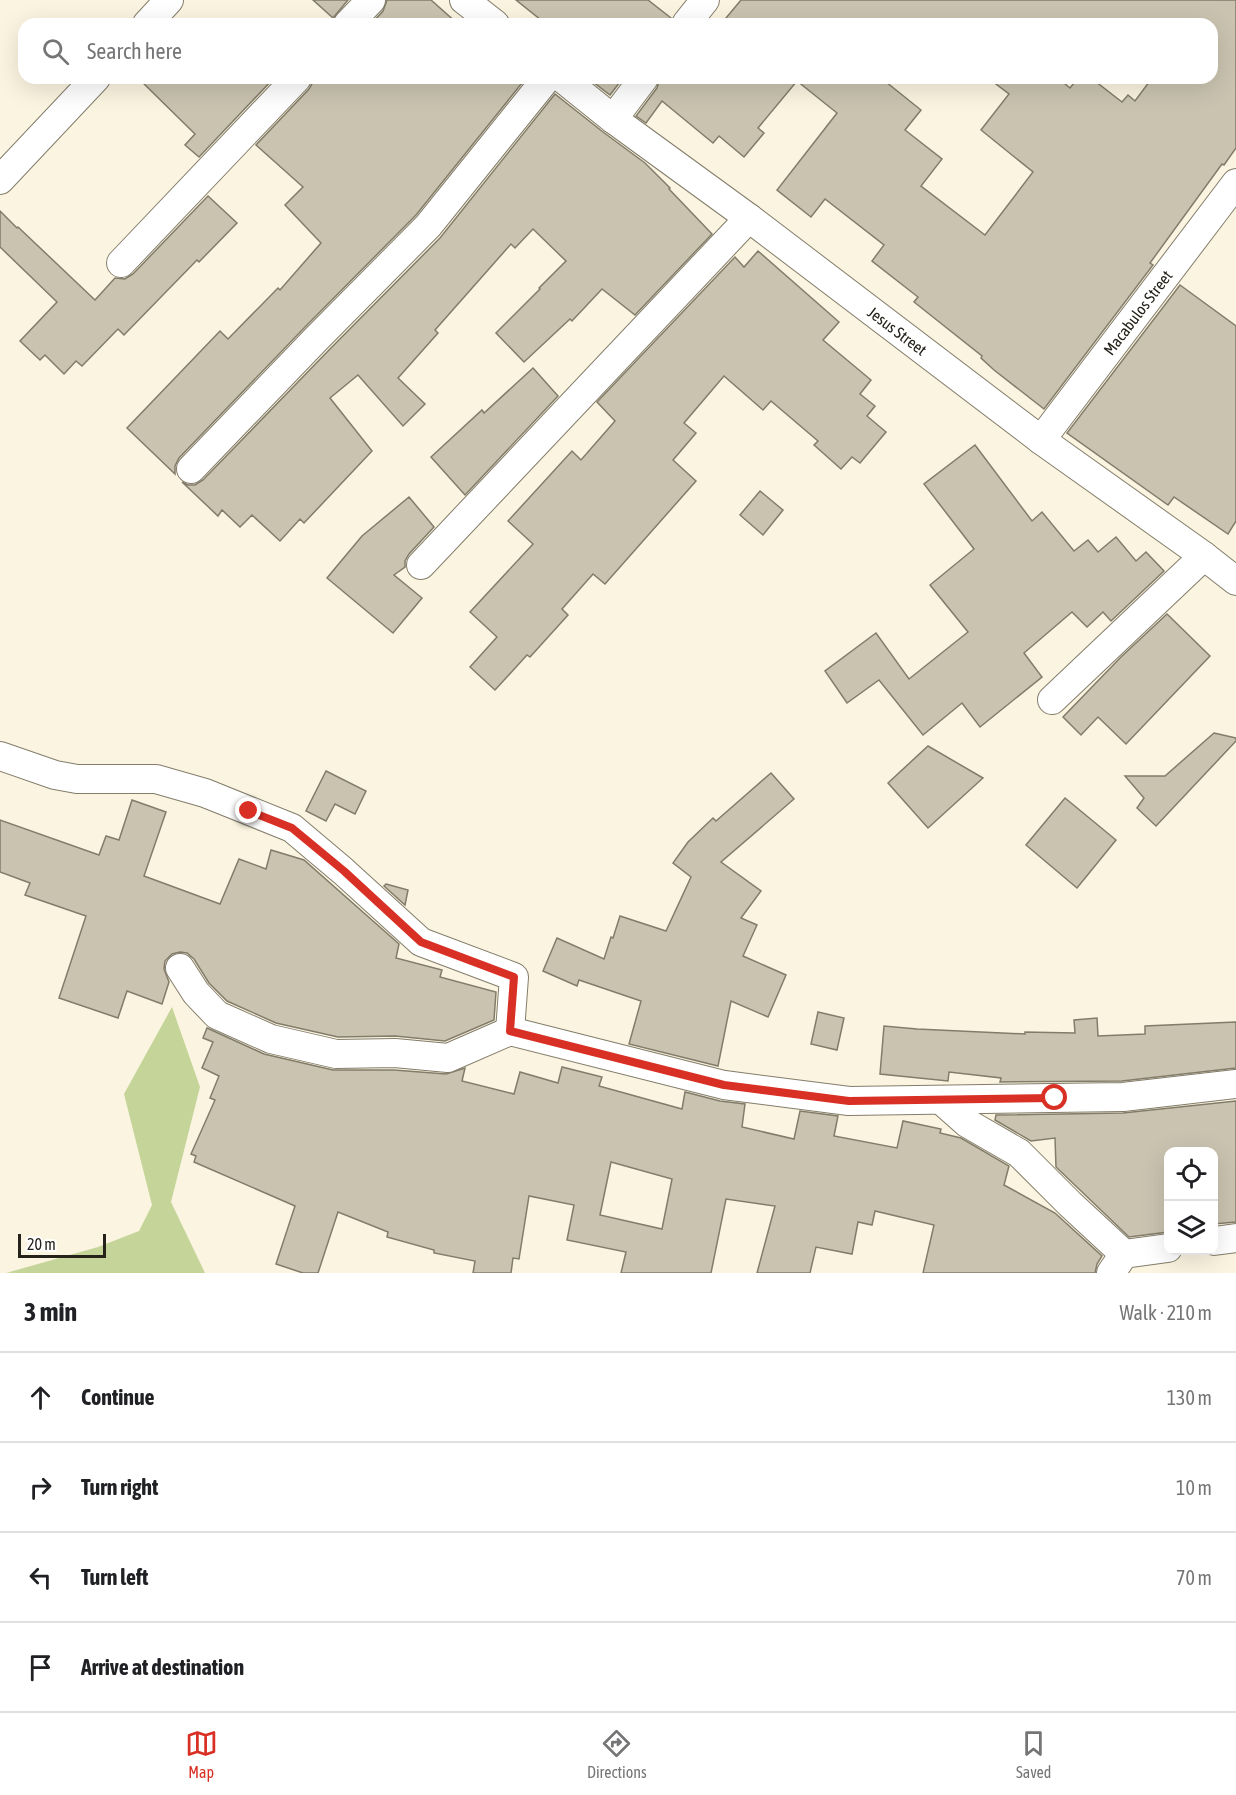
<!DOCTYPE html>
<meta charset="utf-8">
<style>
body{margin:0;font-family:"Asap Condensed",sans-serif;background:#f2f2f2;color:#202124}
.controls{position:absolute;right:18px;bottom:18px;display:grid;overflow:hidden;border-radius:12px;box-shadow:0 6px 24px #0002}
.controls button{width:54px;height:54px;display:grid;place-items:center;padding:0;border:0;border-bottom:2px solid #e0e0e0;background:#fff;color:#202124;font:30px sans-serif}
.scale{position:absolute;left:18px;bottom:15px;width:88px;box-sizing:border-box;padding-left:6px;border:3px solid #25221b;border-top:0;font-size:16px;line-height:21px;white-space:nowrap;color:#25221b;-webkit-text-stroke:4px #fff;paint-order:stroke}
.stop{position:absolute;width:18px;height:18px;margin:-14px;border:4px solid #d93025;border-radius:50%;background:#fff}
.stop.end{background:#d93025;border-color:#fff;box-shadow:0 2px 6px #0008}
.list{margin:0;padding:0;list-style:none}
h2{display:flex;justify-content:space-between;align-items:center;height:78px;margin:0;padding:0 24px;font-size:26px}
h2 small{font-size:20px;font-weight:400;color:#757577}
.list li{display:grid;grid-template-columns:39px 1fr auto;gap:18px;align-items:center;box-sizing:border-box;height:90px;padding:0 24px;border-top:2px solid #e0e0e0}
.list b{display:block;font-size:22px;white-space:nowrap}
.list em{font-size:20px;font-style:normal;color:#757577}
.icon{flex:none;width:33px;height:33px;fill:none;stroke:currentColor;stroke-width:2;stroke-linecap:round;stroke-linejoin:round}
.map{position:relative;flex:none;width:1236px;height:1273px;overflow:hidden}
.search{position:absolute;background:#fff;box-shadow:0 6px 24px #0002;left:18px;right:18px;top:18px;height:66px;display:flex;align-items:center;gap:15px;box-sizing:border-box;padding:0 21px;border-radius:18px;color:#757577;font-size:22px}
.sheet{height:438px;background:#fff}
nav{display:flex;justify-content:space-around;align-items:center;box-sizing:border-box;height:84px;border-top:2px solid #e0e0e0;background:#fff;font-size:16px;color:#757577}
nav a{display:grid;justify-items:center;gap:3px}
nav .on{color:#d93025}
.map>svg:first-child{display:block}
.green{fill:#c5d59a}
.building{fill:#cac3b0;stroke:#827c6a;stroke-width:1.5;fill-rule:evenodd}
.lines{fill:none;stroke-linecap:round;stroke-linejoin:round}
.minor-casing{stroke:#837d6b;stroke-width:30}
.minor{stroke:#fff;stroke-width:28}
.route{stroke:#d93025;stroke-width:8}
.labels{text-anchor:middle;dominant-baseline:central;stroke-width:5;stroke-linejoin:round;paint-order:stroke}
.street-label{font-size:16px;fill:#25221b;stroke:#fff}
</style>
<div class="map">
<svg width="1236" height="1273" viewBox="0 0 1236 1273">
<rect width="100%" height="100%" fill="#fbf4e0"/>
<path class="green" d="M172,1007l28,80 -29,115 34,71h-199l92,-26 41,-16 13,-26 -28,-111z"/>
<g class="building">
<path d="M313,0h35l-15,18z"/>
<path d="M387,0h44l27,24h-87l12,-13z"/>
<path d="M516,0h132l23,18 -1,6h-124z"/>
<path d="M741,0h495v148l-12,17 -2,-1 -72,99 3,2 -109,144 -50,-39 -13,-12 1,-2 -68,-54 4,-5 -46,-36 12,-16 -59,-46 -14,18 -34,-27 60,-77 -40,-32 -39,47 6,5 -20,24 -25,-21 -6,7 -51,-42 -16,22 -10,-7 21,-28 3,-10h221l40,32 -16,20 37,29 -21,27 64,49 48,-63 -52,-42 28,-36 -21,-16h70l12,10 8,-10h13l31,24 6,-7 7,6 17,-23h60v-54h-491z"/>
<path d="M138,78h136l-75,79 -14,-12 10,-11z"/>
<path d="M313,78h213l-110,137 -111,112 -126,131 -4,8v8l-48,-46 93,-97 8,8 50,-51 2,2 41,-47 -36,-38 18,-18 -47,-42 53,-56 4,-7z"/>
<path d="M588,78h35l-13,17z"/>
<path d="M555,94l48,38 42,31 25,25 -1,1 43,45 -77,81 -33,-26 -30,32 -2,-2 -46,43 -28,-29 44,-44 -1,-1 27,-27 -33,-32 -18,19 -4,-4 -76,86 3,3 -40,45 27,26 -22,22 -45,-51 -28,23 42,53 -68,72 -4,-4 -20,22 -28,-26 -12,12 -18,-17 -4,6 -36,-34 6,3h7l8,-5 126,-130 111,-112z"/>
<path d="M208,196l29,27 -38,39 -2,-2 -73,75 -6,-6 -36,37 -6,-5 -12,13 -19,-19 -5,5 -20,-19 37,-39 -57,-55v-36l17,17 1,-1 77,73 20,-22 10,1 8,-5z"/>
<path d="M758,251l81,71 -16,18 48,40 -11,14 15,12 -8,10 19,16 -26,31 -8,-6 -11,12 -27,-24 4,-4 -47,-40 -8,9 -39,-34 -40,47 12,10 -23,27 23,21 -91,103 -12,-10 -31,35 6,6 -38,42 -3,-2 -32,35 -25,-23 27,-30 -27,-25 63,-68 -25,-23 64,-70 9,9 34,-39 -18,-19 138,-145 9,10z"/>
<path d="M1180,285l56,41v195l-8,13 -54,-37 -6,8 -101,-72z"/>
<path d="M533,368l25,28 -93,99 -34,-38 51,-47 2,3z"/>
<path d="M975,445l57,76 10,-9 32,39 14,-11 10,12 18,-15 20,24 10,-9 18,19 -53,50 -8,-9 -16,15 -15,-15 -48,41 18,24 -62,50 -18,-24 -39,32 -44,-55 -32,23 -22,-32 51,-38 33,46 59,-47 -38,-47 44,-36 -50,-65z"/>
<path d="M760,491l23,19 -20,25 -23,-20z"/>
<path d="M409,497l25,30 -25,27 -4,7v6l-11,8 28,23 -29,35 -66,-55 35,-42z"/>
<path d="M1167,614l43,42 -84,88 -28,-27 -17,18 -18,-18 58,-60z"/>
<path d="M1214,733l22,5v3l-80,85 -19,-18 7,-10 -19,-22h40z"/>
<path d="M928,746l55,32 -55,50 -40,-45z"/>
<path d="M326,771l40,20 -11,23 -20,-10 -9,17 -20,-10z"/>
<path d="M771,773l23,26 -73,63 40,29 -20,27 16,7 -14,31 43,19 -18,42 -37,-16 -13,65 -89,-22 12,-43 -62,-21 -2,6 -34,-15 14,-33 47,21 7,-22 2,1 7,-22 46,15 25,-54 -18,-14 15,-21 25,-24 3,3z"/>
<path d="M1065,798l51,42 -39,48 -51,-43z"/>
<path d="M132,800l34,12 -22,64 76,28 19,-45 27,10 5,-19 33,10 95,84 -3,14 46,12 -2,7 56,15 -2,28 -49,21 -50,-5 -57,1 -62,-14 -49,-22 -18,-18 -15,-24 -7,-6 -7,-1 -8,2 -7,7 -1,8 5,13 -7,22 -35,-13 -9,27 -59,-20 27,-82 -61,-21 5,-12 -30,-11v-52l99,35 7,-19 13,4z"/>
<path d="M386,884l22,6 -3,15 -21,-19z"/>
<path d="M818,1012l26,6 -7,32 -26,-6z"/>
<path d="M1097,1018l1,18 47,-2v-8l91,-4v46l-114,13 -122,1 1,-4 -52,-6 -1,9 -68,-7 4,-48 33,3 108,5v-2l50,1 -1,-13z"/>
<path d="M207,1028l57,26 69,16h61l52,4 19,-6 -3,13 52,13 6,-22 38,11 4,-16 40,10 -3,9 83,23 3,-17 35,9 25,3 -3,23 52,12 6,-28 38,5 -4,20 63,12 6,-27 38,8 -1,4 21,5 48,28 -5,19 51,28 47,43 -5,8 -2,9h-172l11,-48 -59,-14 -3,14 -14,-3 -6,32 -36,-7 -6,26h-53l18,-67 -49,-7 -15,74h-90l5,-21 -59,-12 7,-35 -45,-9 -10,63 -6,-1 -2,15h-38l2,-12 -41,-8v-3l-47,-13 1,-5 -50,-20 -20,61h-15l-27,-9 19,-58 -101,-44 2,-6 -5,-2 24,-54 -5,-2 9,-22 -17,-8 11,-26 -10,-4zM611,1162l61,17 -10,50 -62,-14z"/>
<path d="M1236,1101v121l-22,2v-72h-46v80l-39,5 -73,-70 -1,-29 -24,3 -36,-21 1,-5 127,-2z"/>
</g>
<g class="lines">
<g class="minor-casing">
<g id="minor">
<path d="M464,0l31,24"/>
<path d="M147,24l22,-24"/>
<path d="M348,24l23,-24"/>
<path d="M686,24l19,-24"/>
<path id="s1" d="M562,78l51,41 136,99 292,222 163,116 32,25"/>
<path d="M613,119l31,-41"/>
<path d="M0,180l96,-102"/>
<path d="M121,263l176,-185"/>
<path id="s2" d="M1041,440l195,-257"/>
<path d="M191,469l126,-131 111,-112 119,-148"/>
<path d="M421,565l328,-347"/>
<path d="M1052,700l152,-144"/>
<path d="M0,756l55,19 22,4h79l49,14 87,35 51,43 78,71 93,35 -4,54"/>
<path d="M180,968l16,25 21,22 54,24 65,15 59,-1 53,5 62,-27 214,54 125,16 274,-4 113,-13"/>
<path d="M941,1100l26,23 52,30 51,51 54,50"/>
<path d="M1214,1241l22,-3"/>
<path d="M1111,1273l13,-19 44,-6"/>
</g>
</g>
<use href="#minor" class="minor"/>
</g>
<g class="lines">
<path class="route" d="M249,811l43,17 52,43 77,71 93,35 -4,54 214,54 125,16 206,-3"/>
</g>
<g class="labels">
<g class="street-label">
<text stroke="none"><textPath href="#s2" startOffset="160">Macabulos Street</textPath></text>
<text stroke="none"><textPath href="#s1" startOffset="420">Jesus Street</textPath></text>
</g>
</g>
</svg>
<div class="controls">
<button><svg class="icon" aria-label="locate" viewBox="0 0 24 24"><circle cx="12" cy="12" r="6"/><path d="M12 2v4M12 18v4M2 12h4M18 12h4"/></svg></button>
<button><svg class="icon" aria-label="layers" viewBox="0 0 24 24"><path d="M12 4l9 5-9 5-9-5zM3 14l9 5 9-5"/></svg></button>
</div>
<div class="scale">20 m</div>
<div class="stop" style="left:1055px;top:1098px"></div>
<div class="stop end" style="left:249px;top:811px"></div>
<div class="search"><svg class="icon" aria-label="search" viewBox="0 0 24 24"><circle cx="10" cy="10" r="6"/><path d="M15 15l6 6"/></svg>Search here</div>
</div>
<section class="sheet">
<h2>3 min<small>Walk · 210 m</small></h2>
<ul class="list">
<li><svg class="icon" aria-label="ahead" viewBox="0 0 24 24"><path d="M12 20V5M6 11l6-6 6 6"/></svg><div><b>Continue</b></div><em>130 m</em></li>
<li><svg class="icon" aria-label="right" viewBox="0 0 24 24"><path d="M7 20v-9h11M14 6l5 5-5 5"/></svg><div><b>Turn right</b></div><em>10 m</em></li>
<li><svg class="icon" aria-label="left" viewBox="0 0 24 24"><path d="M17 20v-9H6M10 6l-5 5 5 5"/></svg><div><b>Turn left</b></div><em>70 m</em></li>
<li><svg class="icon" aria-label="arrive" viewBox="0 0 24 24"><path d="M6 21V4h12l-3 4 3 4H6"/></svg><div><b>Arrive at destination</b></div></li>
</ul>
</section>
<nav>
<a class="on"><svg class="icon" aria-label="map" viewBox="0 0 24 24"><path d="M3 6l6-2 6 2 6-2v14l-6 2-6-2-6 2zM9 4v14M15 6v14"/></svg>Map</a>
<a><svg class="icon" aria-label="directions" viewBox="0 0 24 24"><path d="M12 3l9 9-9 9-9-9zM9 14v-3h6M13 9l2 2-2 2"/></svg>Directions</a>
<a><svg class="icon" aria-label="saved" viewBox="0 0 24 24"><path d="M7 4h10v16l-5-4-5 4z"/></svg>Saved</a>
</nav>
